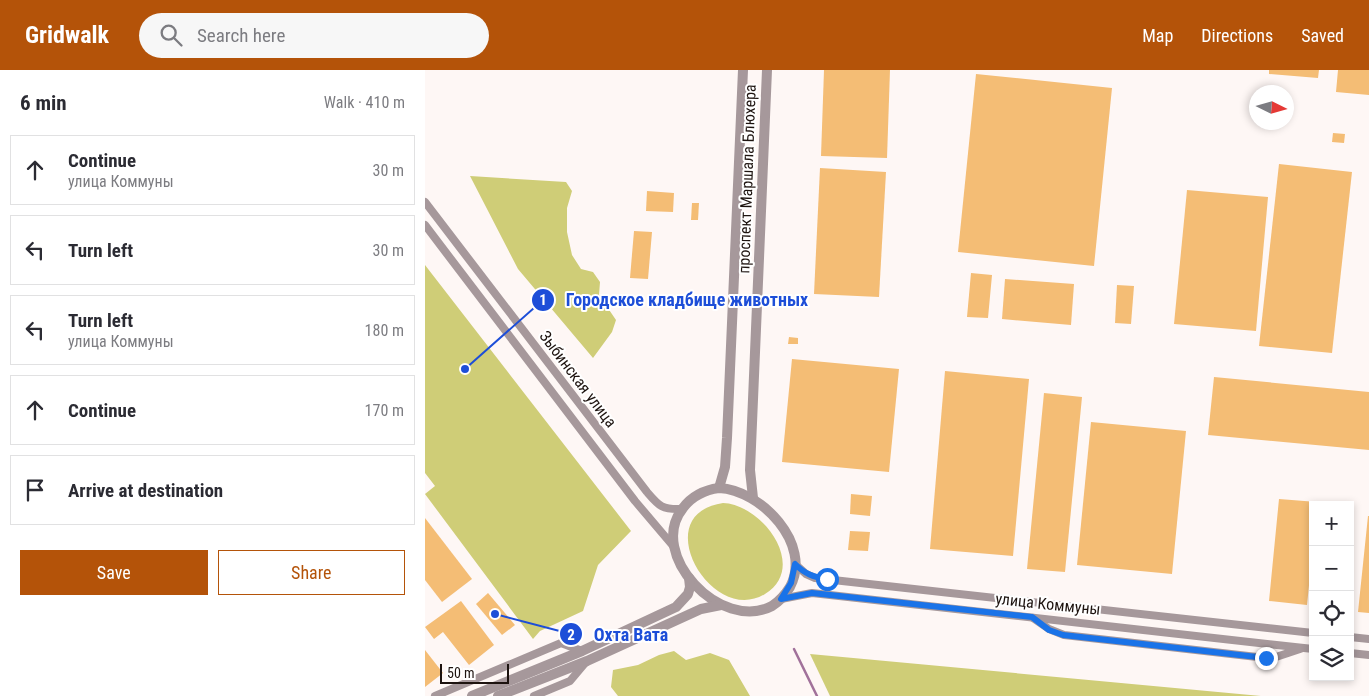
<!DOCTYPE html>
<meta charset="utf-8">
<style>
body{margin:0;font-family:"Roboto Condensed",sans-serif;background:#f7f7f7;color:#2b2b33}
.controls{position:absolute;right:15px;bottom:15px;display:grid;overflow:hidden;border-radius:0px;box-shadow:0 2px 8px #0003}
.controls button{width:45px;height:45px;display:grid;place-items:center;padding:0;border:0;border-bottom:1px solid #e1e1e2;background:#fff;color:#2b2b33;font:25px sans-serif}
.compass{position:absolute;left:824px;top:15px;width:45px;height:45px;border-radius:50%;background:#fff;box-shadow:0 2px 8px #0003;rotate:95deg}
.scale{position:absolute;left:15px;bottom:12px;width:69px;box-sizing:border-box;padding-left:5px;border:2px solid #1d130f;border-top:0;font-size:14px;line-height:18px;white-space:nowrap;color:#1d130f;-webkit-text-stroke:4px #fff;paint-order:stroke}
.stop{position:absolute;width:15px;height:15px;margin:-11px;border:4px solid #1a73e8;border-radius:50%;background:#fff}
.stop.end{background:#1a73e8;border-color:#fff;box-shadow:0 1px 5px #0008}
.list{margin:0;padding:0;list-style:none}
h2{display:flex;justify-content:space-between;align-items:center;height:65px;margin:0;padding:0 20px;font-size:21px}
h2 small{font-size:16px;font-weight:400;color:#7c7c81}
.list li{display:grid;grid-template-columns:32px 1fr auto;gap:15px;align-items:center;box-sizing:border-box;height:70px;margin:0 10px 10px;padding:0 10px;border:1px solid #e1e1e2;border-radius:0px}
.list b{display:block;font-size:19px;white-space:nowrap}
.list p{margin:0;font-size:16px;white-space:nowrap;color:#7c7c81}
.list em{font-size:16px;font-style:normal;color:#7c7c81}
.actions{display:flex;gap:10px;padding:15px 20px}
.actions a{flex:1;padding:11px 0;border:1px solid #b45309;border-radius:0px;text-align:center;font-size:18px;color:#b45309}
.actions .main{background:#b45309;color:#fff}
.icon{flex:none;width:28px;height:28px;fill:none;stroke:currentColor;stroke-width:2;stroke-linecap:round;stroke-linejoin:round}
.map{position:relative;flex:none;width:944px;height:626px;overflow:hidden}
header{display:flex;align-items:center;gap:30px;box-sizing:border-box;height:70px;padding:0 25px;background:#b45309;color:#fff}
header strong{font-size:24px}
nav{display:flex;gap:28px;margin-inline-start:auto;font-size:18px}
.search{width:350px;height:45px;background:#f7f7f7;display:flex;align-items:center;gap:12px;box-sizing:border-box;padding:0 18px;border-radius:28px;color:#7c7c81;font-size:19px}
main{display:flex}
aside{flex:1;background:#fff}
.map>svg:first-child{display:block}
.green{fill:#cfcd77}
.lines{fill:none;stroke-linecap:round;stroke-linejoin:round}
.stream{stroke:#a1719a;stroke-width:2.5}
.building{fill:#f4bd75}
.minor{stroke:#a6989b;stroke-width:8}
.tertiary{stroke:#a6989b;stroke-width:10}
.route{stroke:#1a73e8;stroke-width:6}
.labels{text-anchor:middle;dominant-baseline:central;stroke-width:4;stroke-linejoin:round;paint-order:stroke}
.street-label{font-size:16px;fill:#1d130f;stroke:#fff}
.leader{fill:none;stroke:#1d4ed8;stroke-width:2}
.callout-dot{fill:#1d4ed8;stroke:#fff;stroke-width:2}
.mark-label{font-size:15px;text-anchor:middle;font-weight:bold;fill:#fff}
.callout-label{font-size:18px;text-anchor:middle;font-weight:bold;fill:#1d4ed8;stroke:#fff;stroke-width:4;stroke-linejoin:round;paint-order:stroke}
</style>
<header>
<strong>Gridwalk</strong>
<div class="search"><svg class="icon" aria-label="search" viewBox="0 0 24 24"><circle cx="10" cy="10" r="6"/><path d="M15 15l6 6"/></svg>Search here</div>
<nav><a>Map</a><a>Directions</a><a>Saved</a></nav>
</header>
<main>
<aside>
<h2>6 min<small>Walk · 410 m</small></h2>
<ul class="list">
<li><svg class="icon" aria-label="ahead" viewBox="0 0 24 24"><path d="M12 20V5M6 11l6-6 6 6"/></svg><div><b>Continue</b><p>улица Коммуны</p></div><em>30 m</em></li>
<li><svg class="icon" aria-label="left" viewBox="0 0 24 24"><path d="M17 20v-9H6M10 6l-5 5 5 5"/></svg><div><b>Turn left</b></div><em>30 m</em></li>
<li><svg class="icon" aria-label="left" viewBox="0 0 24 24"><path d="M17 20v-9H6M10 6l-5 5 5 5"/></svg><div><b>Turn left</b><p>улица Коммуны</p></div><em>180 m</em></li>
<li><svg class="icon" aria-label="ahead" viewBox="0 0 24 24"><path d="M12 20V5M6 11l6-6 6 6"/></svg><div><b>Continue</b></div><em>170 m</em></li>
<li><svg class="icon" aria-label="arrive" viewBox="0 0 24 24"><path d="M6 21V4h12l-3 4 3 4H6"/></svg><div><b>Arrive at destination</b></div></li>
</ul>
<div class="actions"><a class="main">Save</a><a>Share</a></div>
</aside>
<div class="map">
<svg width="944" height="626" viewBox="0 0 944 626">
<rect width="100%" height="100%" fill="#fef7f5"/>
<g class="green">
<path d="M45,106l96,6 6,9 -5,17v24l5,23 9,14 12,3 7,10 -1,13 17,25 -4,12 -19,26 -75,-89z"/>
<path d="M0,195l206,266 -33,34 -15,46 -43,20 -7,8 -108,-145 10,-8 -10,-13z"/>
<path d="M298,433c39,1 86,64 42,91 -53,33 -119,-80 -42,-91z"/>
<path d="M249,581l12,9 24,-7 19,7 21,36h-132l-7,-9 2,-17 25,-5 21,-10z"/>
<path d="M385,584l451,42h-431z"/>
</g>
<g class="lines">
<path class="stream" d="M369,579l23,47"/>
</g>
<g class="building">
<path d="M399,0h66l-3,88 -66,-2z"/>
<path d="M844,0h50l-1,8 -49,-4z"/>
<path d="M913,0h31v25l-33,-3z"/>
<path d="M551,4l136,14 -18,178 -136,-14z"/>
<path d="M908,63l12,1 -1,9 -12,-1z"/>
<path d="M854,94l73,8 -20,181 -73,-7z"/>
<path d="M395,98l66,4 -7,125 -65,-3z"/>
<path d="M762,120l81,7 -12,134 -82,-7z"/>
<path d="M222,121l27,2 -1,19 -27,-1z"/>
<path d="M267,133h7l-1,17h-7z"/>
<path d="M209,161l18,1 -4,47 -18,-1z"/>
<path d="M546,203l21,2 -4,43 -21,-1z"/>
<path d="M580,209l69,5 -3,41 -69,-6z"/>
<path d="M692,215l17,1 -3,38 -16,-1z"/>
<path d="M364,267l9,1v6h-10z"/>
<path d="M367,289l107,10 -10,103 -107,-10z"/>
<path d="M520,301l84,8 -16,177 -83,-7z"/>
<path d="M789,307l155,15v58l-161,-15z"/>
<path d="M619,323l38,4 -17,175 -38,-3z"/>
<path d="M666,352l95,9 -14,143 -95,-9z"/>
<path d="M426,424l21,2 -2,20 -20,-2z"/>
<path d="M854,429l38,3v3h-4v41l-6,59 -38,-4z"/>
<path d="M943,446h1v97l-11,-1z"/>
<path d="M0,448l47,61 -30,23 -17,-22z"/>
<path d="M425,461l20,1 -2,19 -20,-1z"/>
<path d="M63,523l27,32 -13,10 -26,-31z"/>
<path d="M36,531l33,44 -25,20 -26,-33 -9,7 -9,-12z"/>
<path d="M0,580l18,23 -18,14z"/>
</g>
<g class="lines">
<g class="minor">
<path d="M0,132l222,290c12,14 15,18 35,17"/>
<path d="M0,155l210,276 39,46"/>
<path d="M370,494l11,10 9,4 498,55"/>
<path d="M356,529l31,-6 501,56"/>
<path d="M608,548l16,11 15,6 202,23 10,-1 24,-8"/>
<path d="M925,567l19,2"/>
<path d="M925,583l19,2"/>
<path d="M10,626l126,-53 21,8"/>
<path d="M109,626l36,-15 16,-19"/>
</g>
<g class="tertiary">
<path d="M294,418l6,-21 2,-29 16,-368"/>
<path d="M294,418c42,2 94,56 71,99 -5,8 -10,14 -18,19 -51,27 -126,-52 -89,-98 9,-12 21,-18 36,-20z"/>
<path d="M328,428l-3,-28 17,-400"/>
<path d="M47,626l110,-45 94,-44 12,-13 2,-7 -1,-9"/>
<path d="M73,626l89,-35 114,-52 20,-4"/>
</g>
</g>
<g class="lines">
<path class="route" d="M402,509c-14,-2 -22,-5 -32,-15l-4,19 -10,16 31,-6 220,24 17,13 14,5 203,23"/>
</g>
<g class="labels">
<g class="street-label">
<text transform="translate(322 109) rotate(-88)">проспект Маршала Блюхера</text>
<text transform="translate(153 309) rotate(53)">Зыбинская улица</text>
<text transform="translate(623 534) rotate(6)">улица Коммуны</text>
</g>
</g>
<path class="leader" d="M40 299L118 230M70 544L146 564"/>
<g class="callout-dot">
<circle cx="40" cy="299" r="5"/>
<circle cx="70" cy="544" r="5"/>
<circle cx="118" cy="230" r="12"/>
<circle cx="146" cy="564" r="12"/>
</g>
<g class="mark-label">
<text x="118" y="235">1</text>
<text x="146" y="570">2</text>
</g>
<g class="callout-label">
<text x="262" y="236">Городское кладбище животных</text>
<text x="206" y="571">Охта Вата</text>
</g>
</svg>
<div class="controls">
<button>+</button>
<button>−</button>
<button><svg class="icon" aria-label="locate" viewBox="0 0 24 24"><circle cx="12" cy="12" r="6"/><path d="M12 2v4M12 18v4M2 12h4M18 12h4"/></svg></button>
<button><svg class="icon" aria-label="layers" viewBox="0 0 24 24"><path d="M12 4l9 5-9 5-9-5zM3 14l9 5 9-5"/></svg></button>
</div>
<svg class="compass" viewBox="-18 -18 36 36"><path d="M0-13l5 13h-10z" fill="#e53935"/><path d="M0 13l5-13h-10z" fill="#7c7c81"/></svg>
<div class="scale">50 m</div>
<div class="stop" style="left:402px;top:509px"></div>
<div class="stop end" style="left:841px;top:588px"></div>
</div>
</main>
